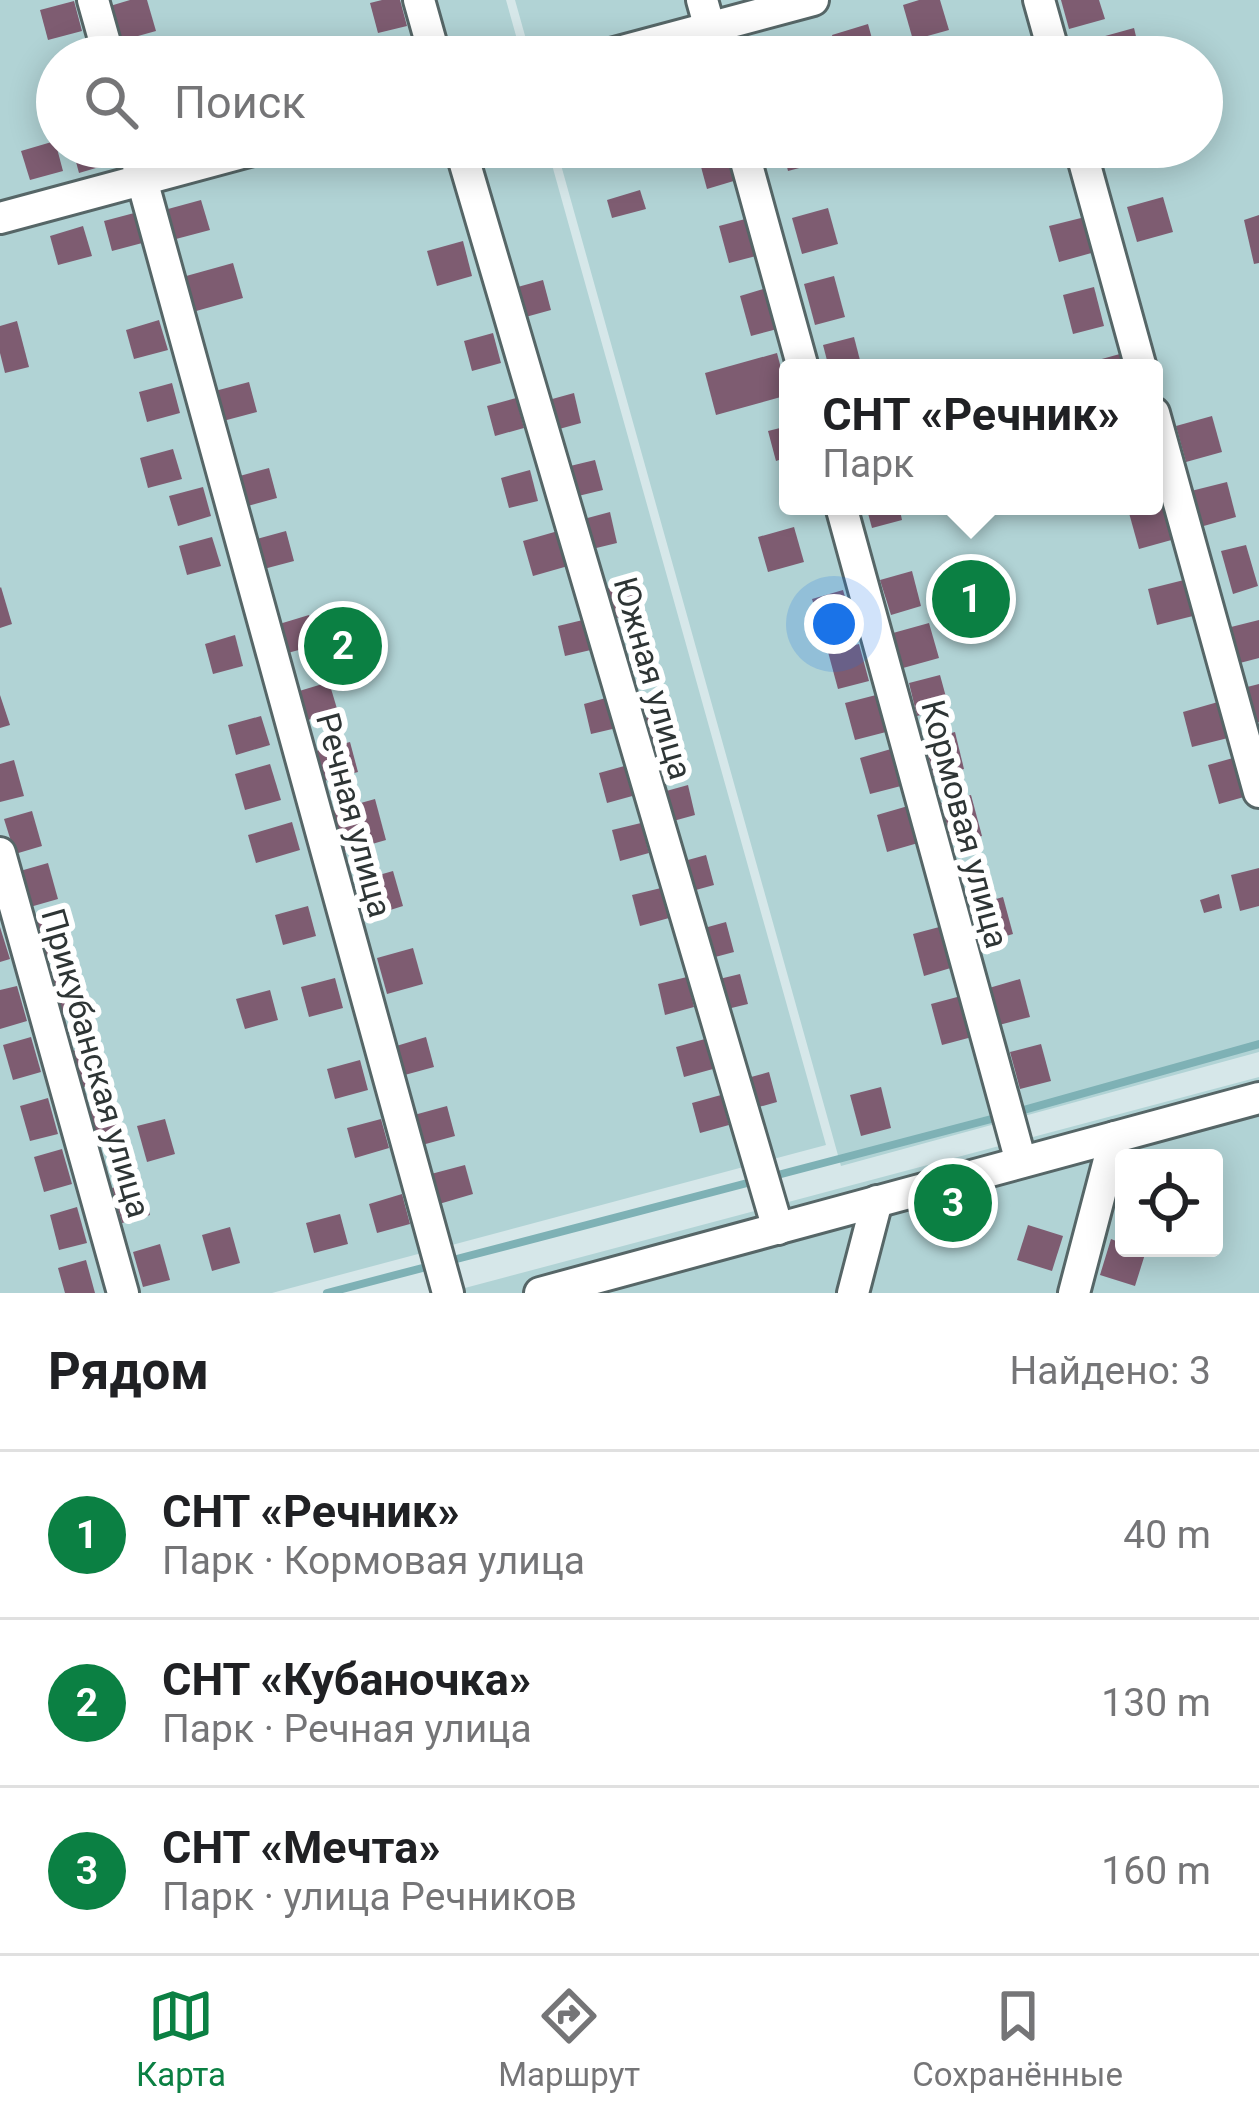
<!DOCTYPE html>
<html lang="ru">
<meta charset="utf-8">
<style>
body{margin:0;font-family:Roboto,sans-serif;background:#f6f6f6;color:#202124}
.controls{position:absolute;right:36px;bottom:36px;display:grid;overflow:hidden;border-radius:12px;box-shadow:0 6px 30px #0003}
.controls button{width:108px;height:108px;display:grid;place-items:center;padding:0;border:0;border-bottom:3px solid #e0e0e0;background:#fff;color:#202124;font:60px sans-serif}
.you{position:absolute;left:834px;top:624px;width:42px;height:42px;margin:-30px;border:9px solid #fff;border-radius:50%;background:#1a73e8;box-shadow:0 0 0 18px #1a73e833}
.badge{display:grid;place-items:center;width:78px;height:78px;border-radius:50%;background:#0b8043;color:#fff;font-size:39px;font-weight:700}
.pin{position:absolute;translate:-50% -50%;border:6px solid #fff;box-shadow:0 3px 12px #0006}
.popup{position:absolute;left:779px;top:359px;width:384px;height:156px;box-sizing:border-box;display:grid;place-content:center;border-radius:12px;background:#fff;filter:drop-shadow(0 3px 9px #0005);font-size:39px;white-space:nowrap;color:#757577}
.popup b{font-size:45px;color:#202124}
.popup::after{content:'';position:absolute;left:50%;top:100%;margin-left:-24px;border:24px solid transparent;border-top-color:#fff}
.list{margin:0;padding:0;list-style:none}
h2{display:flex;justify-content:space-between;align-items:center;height:156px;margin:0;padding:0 48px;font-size:51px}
h2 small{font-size:39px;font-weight:400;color:#757577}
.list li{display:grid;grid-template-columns:78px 1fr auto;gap:36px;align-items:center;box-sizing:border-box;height:168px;padding:0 48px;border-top:3px solid #e0e0e0}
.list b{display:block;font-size:45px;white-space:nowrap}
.list p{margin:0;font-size:39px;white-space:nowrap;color:#757577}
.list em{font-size:39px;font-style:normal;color:#757577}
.icon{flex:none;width:66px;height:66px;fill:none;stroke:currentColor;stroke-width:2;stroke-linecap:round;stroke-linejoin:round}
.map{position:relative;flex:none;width:1259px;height:1293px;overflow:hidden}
.search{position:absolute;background:#fff;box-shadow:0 6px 30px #0003;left:36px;right:36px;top:36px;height:132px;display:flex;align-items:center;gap:30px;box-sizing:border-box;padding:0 42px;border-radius:66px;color:#757577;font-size:45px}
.sheet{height:660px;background:#fff}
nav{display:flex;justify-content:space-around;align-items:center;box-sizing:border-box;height:168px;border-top:3px solid #e0e0e0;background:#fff;font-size:33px;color:#757577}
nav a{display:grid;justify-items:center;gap:6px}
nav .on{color:#0b8043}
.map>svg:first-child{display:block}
.garden{fill:#b1d3d5;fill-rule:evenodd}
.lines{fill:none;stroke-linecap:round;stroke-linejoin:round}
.stream{stroke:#7eb1b5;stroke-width:8}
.building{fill:#7e5c71}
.minor-casing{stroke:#566667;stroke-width:36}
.minor{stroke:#fff;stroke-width:30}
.labels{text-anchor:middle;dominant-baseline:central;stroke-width:12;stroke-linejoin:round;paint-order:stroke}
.street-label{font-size:33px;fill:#2e3535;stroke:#fff}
</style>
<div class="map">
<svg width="1259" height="1293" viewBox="0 0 1259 1293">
<rect width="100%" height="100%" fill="#d6e7e9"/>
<g class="garden">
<path d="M0,0h506l16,57h-465v90h490l279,998 -554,148h-272z"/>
<path d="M515,0h744v1052l-418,114 -285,-1019h646v-90h-671zM788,368h366v138h-366z"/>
<path d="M1259,1077v216h-813zM1124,1158h90v90h-90z"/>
</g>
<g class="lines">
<g class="stream">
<path d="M1013,1113l246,-69"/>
<path d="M770,1177l229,-60"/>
<path d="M445,1262l310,-81"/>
<path d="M327,1293l103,-27"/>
</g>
</g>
<g class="building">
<path d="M130,0h17l9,31 -36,10 -10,-35z"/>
<path d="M382,0h18l7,26 -29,7 -8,-30z"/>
<path d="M919,0h21l9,30 -36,10 -10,-35z"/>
<path d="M1061,0h38l6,19 -36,10z"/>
<path d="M74,1l8,30 -34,9 -8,-30z"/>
<path d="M868,24l9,33h-39l-6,-22z"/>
<path d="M1134,28l7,29h-38l-5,-19z"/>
<path d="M473,36l6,21h-31l-4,-14z"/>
<path d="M408,44l4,13h-45l-1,-1z"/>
<path d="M786,45l3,12h-42v-1z"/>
<path d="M55,141l8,30 -33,9 -9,-29z"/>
<path d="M72,147h36l5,16 -34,10z"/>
<path d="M150,147h36l2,6 -34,9z"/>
<path d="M414,147h31l2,6 -29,7z"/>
<path d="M715,147h14l8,33 -30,9 -10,-37z"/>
<path d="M782,147h32l4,16 -30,8z"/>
<path d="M1027,147h39l2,9 -36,9z"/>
<path d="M640,190l6,19 -34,9 -5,-18z"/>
<path d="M1163,197l10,35 -36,10 -10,-35z"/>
<path d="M201,200l9,30 -34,9 -8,-30z"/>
<path d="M828,208l10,36 -36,10 -10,-36z"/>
<path d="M138,212l8,30 -34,9 -8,-30z"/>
<path d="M1259,215v48l-5,1 -10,-44z"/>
<path d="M1085,217l10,35 -36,10 -10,-36z"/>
<path d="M749,218l11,37 -31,8 -10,-37z"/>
<path d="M83,226l9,30 -34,9 -8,-29z"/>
<path d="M463,241l9,35 -35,10 -10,-35z"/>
<path d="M233,263l10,35 -54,15 -10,-35z"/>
<path d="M834,276l11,41 -30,8 -11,-41z"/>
<path d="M543,280l8,30 -29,8 -8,-30z"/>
<path d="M770,287l11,41 -30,8 -11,-40z"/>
<path d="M1094,287l10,39 -31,8 -10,-39z"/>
<path d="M159,320l9,30 -34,9 -8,-29z"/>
<path d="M17,321l12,46 -24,6 -5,-20v-27z"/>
<path d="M493,333l8,30 -29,8 -8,-30z"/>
<path d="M854,337l8,31h-33l-6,-23z"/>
<path d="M1127,352l4,16h-38l-2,-6z"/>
<path d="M777,353l11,42 -72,20 -11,-42z"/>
<path d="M249,382l8,30 -34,9 -8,-30z"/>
<path d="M172,383l8,30 -33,9 -8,-30z"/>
<path d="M574,393l7,30 -29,8 -7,-30z"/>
<path d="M516,398l8,30 -29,8 -8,-30z"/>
<path d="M1212,416l10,36 -36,10 -10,-36z"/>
<path d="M788,426v31l-12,4 -8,-30z"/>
<path d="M173,449l9,30 -34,9 -8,-30z"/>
<path d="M595,460l8,30 -29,7 -8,-30z"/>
<path d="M269,468l8,30 -33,9 -8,-30z"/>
<path d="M530,470l8,31 -29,7 -8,-30z"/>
<path d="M1227,482l9,35 -36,10 -9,-36z"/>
<path d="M203,487l8,29 -33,10 -9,-30z"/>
<path d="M1165,503l10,36 -36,10 -10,-36z"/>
<path d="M866,506h33l3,14 -30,8z"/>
<path d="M610,512l7,31 -29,7 -8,-30z"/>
<path d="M794,527l10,35 -36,10 -10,-35z"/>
<path d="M286,531l8,30 -34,9 -7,-30z"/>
<path d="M558,531l10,35 -35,10 -10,-35z"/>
<path d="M212,537l9,29 -34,9 -8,-29z"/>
<path d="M1246,545l12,41 -25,8 -12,-43z"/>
<path d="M912,571l9,35 -30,9 -11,-35z"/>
<path d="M1184,580l9,36 -36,9 -9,-36z"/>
<path d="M631,582l7,30 -29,8 -7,-30z"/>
<path d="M1,587l11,37 -12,4v-40z"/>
<path d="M843,590l11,37 -31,9 -11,-37z"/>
<path d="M309,615l8,30 -33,9 -8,-29z"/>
<path d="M587,619l8,30 -30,7 -7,-30z"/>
<path d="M1259,620v38l-23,6 -9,-36z"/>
<path d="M929,623l10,35 -36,10 -10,-35z"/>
<path d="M235,635l8,31 -30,8 -8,-30z"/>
<path d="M859,644l10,37 -31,8 -10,-37z"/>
<path d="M940,675l9,33 -32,8 -8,-33z"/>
<path d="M329,682l9,30 -34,9 -8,-29z"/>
<path d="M1259,684v38l-7,2 -9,-36z"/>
<path d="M0,695l10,30 -10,3z"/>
<path d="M876,695l10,37 -31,8 -10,-37z"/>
<path d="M613,696l8,31 -30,7 -7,-30z"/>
<path d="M1218,702l10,36 -36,9 -9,-35z"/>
<path d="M667,712l8,30 -29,7 -8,-29z"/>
<path d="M261,716l9,29 -34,10 -8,-30z"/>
<path d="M955,732l9,37 -30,8 -10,-37z"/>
<path d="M350,742l8,30 -34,9 -8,-30z"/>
<path d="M891,749l10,37 -31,8 -10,-36z"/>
<path d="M1233,758l11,39 -25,7 -11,-39z"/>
<path d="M14,760l10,36 -24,6v-38z"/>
<path d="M270,764l11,36 -36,10 -10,-36z"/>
<path d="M628,765l8,30 -29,8 -8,-30z"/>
<path d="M688,785l7,30 -29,8 -7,-30z"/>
<path d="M971,795l11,41 -30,8 -11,-41z"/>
<path d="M375,799l11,41 -42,12 -12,-41z"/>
<path d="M908,806l10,37 -31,9 -10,-37z"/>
<path d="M32,811l10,35 -27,8 -11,-35z"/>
<path d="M292,822l8,28 -44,13 -8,-28z"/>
<path d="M641,823l8,30 -29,8 -8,-31z"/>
<path d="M706,855l8,30 -29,8 -8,-30z"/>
<path d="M48,863l10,36 -28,8 -10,-36z"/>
<path d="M1259,868v38l-19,5 -9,-36z"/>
<path d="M393,871l10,35 -35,11 -10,-36z"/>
<path d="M661,888l8,30 -29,8 -8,-31z"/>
<path d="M1219,894l3,14 -18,5 -4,-13z"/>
<path d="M1003,897l10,37 -31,9 -10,-37z"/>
<path d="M308,906l8,30 -33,9 -8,-30z"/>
<path d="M61,913l10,36 -27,8 -10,-36z"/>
<path d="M726,922l8,30 -30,8 -7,-30z"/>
<path d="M943,926l11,41 -30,9 -11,-42z"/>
<path d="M0,927l10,32 -10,3z"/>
<path d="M413,948l10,36 -36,10 -10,-36z"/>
<path d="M78,968l10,36 -27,8 -11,-36z"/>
<path d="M740,974l8,30 -29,7 -8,-30z"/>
<path d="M687,977l7,30 -29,8 -7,-31z"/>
<path d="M335,978l8,30 -34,9 -8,-30z"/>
<path d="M1020,979l10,38 -31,8 -10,-37z"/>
<path d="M17,986l10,35 -27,8v-39z"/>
<path d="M270,990l8,30 -33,9 -9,-30z"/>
<path d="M961,996l11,41 -30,8 -11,-41z"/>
<path d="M31,1037l10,35 -28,8 -10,-35z"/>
<path d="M426,1037l8,30 -33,9 -8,-29z"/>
<path d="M705,1039l8,30 -29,8 -8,-30z"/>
<path d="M97,1044l11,36 -28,8 -10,-36z"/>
<path d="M1041,1044l10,37 -31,8 -10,-37z"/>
<path d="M360,1060l8,30 -33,9 -8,-30z"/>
<path d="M769,1072l8,30 -29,8 -8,-30z"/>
<path d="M881,1087l10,41 -30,8 -11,-41z"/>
<path d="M721,1095l8,30 -29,8 -8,-30z"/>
<path d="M48,1098l10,36 -28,7 -10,-35z"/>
<path d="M115,1103l10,36 -27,8 -11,-35z"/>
<path d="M447,1106l8,30 -33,9 -8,-30z"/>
<path d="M165,1119l10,35 -28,8 -10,-36z"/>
<path d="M381,1119l8,29 -34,10 -8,-30z"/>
<path d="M62,1149l10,35 -28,8 -10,-35z"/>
<path d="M465,1165l8,29 -34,10 -8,-30z"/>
<path d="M139,1180l11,35 -28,8 -10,-35z"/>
<path d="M402,1194l8,30 -33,9 -8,-29z"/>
<path d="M77,1207l10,36 -28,7 -9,-35z"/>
<path d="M340,1214l8,30 -34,9 -8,-30z"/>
<path d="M1028,1225l35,11 -11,35 -35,-11z"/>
<path d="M230,1227l10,36 -28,8 -10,-36z"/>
<path d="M1111,1239l13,5v4l22,3 -11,35 -35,-11z"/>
<path d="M160,1244l10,36 -27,7 -10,-35z"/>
<path d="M86,1260l9,33h-30l-7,-25z"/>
</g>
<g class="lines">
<g class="minor-casing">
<g id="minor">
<path d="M93,0l16,57"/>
<path d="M419,0l16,57"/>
<path d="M702,0l16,57"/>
<path d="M1039,0l16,57"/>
<path d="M600,57l213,-57"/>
<path d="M133,147l315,1146"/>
<path d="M460,147l318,1082"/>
<path d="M742,147l61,221"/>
<path d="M1080,147l61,221"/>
<path d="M0,218l264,-71"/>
<path d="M1154,413l105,379"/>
<path d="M841,506l180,656"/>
<path d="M0,853l123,440"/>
<path d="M540,1293l719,-195"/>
<path d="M853,1293l24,-92"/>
<path d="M1074,1293l41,-156"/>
</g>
</g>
<use href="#minor" class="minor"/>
</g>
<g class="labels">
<g class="street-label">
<text transform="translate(653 678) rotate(74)">Южная улица</text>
<text transform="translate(354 815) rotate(75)">Речная улица</text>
<text transform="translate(965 824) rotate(75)">Кормовая улица</text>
<text transform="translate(96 1063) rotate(74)">Прикубанская улица</text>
</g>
</g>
</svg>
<div class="controls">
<button><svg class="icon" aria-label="locate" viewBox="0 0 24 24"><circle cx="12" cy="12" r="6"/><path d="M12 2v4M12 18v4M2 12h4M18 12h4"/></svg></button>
</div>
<div class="you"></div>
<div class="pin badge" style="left:971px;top:599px">1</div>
<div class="popup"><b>СНТ «Речник»</b>Парк</div>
<div class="pin badge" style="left:343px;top:646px">2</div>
<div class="pin badge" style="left:953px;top:1203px">3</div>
<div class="search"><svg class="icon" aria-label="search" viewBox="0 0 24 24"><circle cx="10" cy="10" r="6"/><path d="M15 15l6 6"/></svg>Поиск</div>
</div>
<section class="sheet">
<h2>Рядом<small>Найдено: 3</small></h2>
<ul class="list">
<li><span class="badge">1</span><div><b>СНТ «Речник»</b><p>Парк · Кормовая улица</p></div><em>40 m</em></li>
<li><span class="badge">2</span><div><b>СНТ «Кубаночка»</b><p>Парк · Речная улица</p></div><em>130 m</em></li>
<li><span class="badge">3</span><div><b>СНТ «Мечта»</b><p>Парк · улица Речников</p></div><em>160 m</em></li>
</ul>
</section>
<nav>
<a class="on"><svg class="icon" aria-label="map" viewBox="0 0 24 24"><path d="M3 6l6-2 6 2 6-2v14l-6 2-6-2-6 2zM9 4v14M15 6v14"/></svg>Карта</a>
<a><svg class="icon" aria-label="directions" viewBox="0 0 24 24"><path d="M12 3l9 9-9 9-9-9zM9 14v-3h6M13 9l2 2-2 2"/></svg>Маршрут</a>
<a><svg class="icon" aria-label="saved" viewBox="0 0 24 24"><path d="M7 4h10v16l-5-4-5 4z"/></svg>Сохранённые</a>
</nav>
